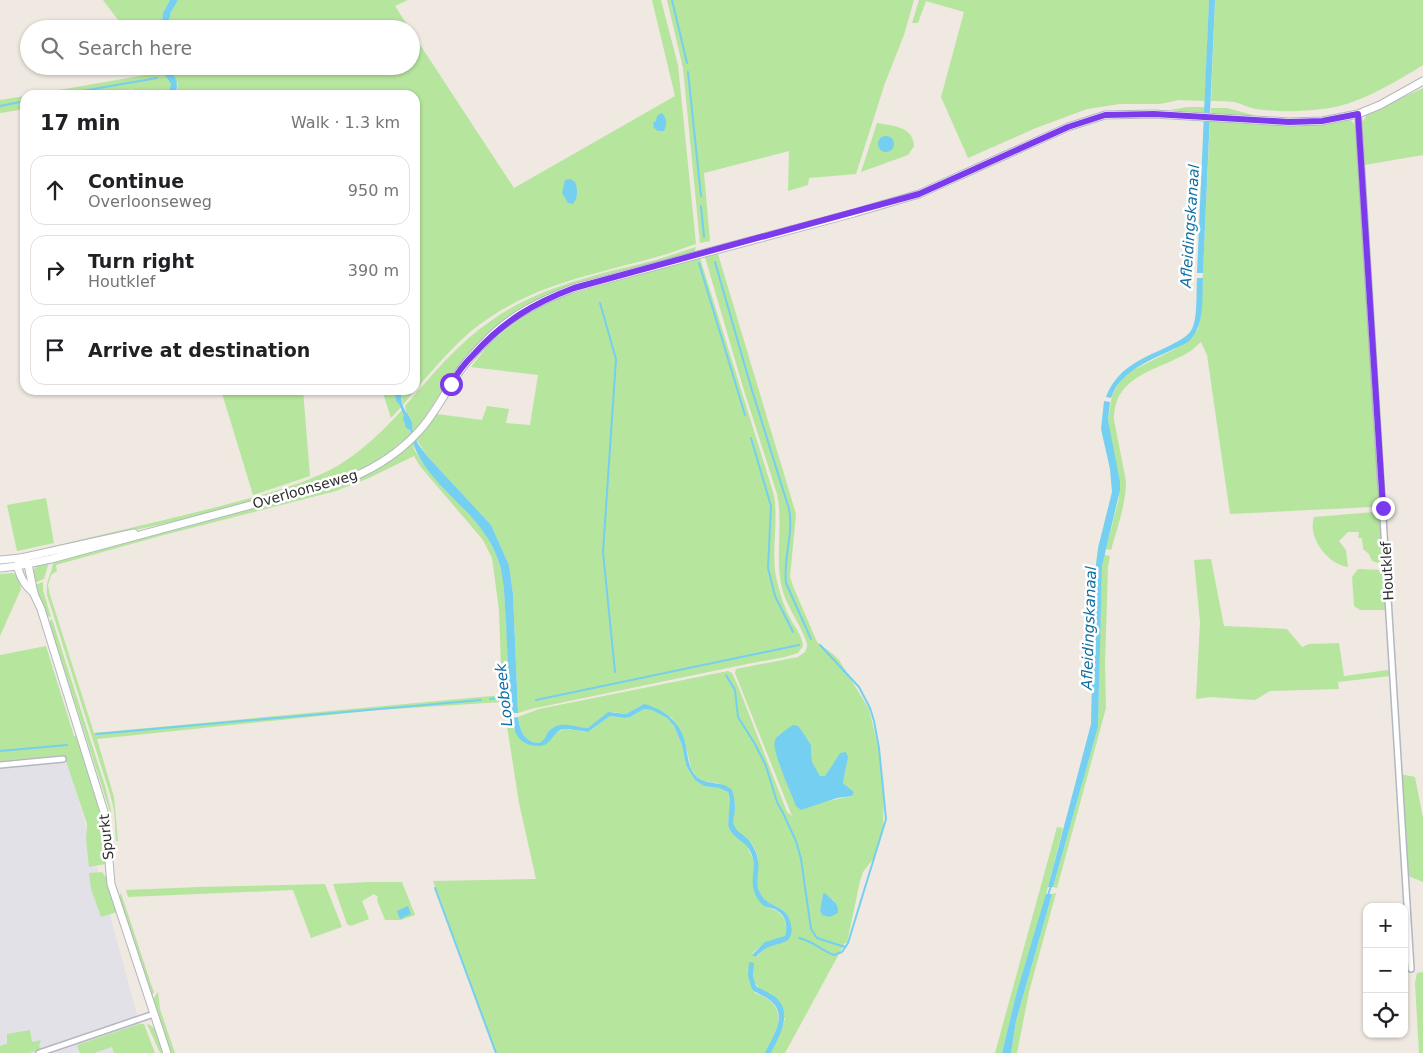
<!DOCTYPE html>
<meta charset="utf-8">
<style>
body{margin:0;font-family:"DejaVu Sans",sans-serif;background:#f6f6f6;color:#202124}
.controls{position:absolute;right:15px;bottom:15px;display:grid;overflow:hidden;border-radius:10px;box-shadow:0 1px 4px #0004}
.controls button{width:45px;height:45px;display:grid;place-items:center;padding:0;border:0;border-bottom:1px solid #e0e0e0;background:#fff;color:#202124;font:25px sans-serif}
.stop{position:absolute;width:15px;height:15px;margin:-11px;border:4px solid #7c3aed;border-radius:50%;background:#fff}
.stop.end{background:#7c3aed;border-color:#fff;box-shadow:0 1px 5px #0008}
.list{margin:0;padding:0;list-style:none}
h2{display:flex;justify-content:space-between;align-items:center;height:65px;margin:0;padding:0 20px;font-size:21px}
h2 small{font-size:16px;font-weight:400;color:#757577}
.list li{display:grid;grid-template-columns:32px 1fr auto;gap:15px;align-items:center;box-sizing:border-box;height:70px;margin:0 10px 10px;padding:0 10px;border:1px solid #e0e0e0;border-radius:15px}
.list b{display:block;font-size:19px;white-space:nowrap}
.list p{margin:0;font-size:16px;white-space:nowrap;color:#757577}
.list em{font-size:16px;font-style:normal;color:#757577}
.icon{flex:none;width:28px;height:28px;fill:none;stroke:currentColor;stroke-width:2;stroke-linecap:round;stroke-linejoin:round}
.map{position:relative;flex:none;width:1423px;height:1053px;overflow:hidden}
.search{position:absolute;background:#fff;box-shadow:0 1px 4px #0004;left:20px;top:20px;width:400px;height:55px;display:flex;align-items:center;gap:12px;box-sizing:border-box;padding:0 18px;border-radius:28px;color:#757577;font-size:19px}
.panel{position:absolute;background:#fff;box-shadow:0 1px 4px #0004;left:20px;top:90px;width:400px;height:305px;border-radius:15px}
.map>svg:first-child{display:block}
.industrial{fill:#e3e1e8}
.green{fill:#b6e59e;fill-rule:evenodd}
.water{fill:#75cff0}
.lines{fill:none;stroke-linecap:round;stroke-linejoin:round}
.stream{stroke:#75cff0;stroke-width:2}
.minor-casing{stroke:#b4b7c1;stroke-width:8}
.tertiary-casing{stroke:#b4b7c1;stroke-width:9}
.minor{stroke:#fff;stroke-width:5}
.tertiary{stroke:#fff;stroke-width:7}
.route{stroke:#7c3aed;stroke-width:6}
.labels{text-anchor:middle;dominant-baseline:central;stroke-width:5;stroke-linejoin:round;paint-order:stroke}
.street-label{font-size:14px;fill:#2e2e2e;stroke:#fff}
.water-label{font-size:15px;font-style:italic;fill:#0d6fa3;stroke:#fff}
</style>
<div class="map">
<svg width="1423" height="1053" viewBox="0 0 1423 1053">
<rect width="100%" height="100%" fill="#efe9e1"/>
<path class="industrial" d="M68,761l72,264 12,28h-152v-284z"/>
<g class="green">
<path d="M103,0h67l-7,13 -2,16h-36z"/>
<path d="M178,0h230l-13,6 15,23h-243l4,-17z"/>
<path d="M652,0h9l17,65 18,179c-10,3 -19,7 -29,10 -72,21 -137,29 -197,78 -25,22 -46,48 -67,73l-2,-15h14v-295h-240l3,-11 -11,-18h244v-35l103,157 161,-92z"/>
<path d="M667,0h247l-10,35 -19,48 -29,91 -47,4 -1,7 -20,6 1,-40 -85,22 6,68 -10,2 -17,-175z"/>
<path d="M919,0h290l-4,101 -26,-1 -19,4h-40l-33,5 -51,19 -68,30 -27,-61 23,-85 -38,-11 -8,22h-6z"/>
<path d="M1215,0h208v65c-21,13 -44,27 -68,36 -27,11 -70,12 -99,8 -7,-1 -14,-5 -22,-7 -7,-1 -15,-1 -23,-1z"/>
<path d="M152,66h7l12,18 -3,11h-33l-2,-6 -34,6h-69l127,-22z"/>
<path d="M1423,88v67l-59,10 -2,-42 5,-9z"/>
<path d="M25,96v13l-25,4v-13z"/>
<path d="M1187,107h18v6l-35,-3z"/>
<path d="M1211,108h16l30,8 -46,-3z"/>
<path d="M1351,120l5,7 12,163 10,211 -6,6 -142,7 -23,-159 -6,-13c-4,3 -8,8 -12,10 -31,19 -75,22 -75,68l12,61c0,24 -9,47 -15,69l-5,-1 13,-51 -11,-78 4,-25 10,-16 9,-8 56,-28 11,-14 3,-15 9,-193c48,2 95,9 141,-1z"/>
<path d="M877,123c16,3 36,3 37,23l-6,9 -47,17z"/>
<path d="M696,247l-2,6c-49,13 -103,22 -150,43 -29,13 -56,34 -76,58 -21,24 -34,54 -55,78l-2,-3c3,-4 0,-13 -4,-14l-2,-9c27,-31 53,-63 87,-86 48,-34 107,-46 164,-60 13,-4 26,-9 40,-13z"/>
<path d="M718,254l78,260 -6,63 3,9 24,56 17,13 5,5 30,49 11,46 4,36 -1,39 -5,18 -5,11 -10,13 -3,9 -13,62h-2l-60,110h-14l14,-34 -14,-25 -10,-4 -6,-7 -3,-15 -3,-6 6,31c5,2 10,4 14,7 19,15 5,36 -4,53h-269l-63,-172 103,-2 -17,-76 -12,-77 2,-7 4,-1 1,11 17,16c11,-1 18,0 24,-12l10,-4 23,3 22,-16 15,2 5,-1 14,-8 8,1 15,8 7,8 8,19 4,20 18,21 15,2 9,4 3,16 -3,12 2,10 16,14 7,15 1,33 11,14 12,5 7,7 3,12 -2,6c-13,7 -21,5 -33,18l5,3 6,-8 14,-5 14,-12c1,-29 -22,-22 -32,-39 -5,-11 1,-26 -2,-39 -5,-16 -16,-16 -22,-26 -4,-6 -1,-13 0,-19 0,-5 -1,-11 -2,-16l-15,-10 -14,-2 -7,-4 -6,-9 -6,-26 -9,-18 -4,-6 -30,-13 -16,9 -13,-2 -25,16 -33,-1 -5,3 -7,12 -4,1c-15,-1 -19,-12 -21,-26l21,-8 189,-38 4,2 6,13 49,126 5,4 -57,-143 1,-4 62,-12 7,-5c2,-4 3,-7 1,-11 -5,-15 -16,-30 -22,-46 -11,-33 0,-67 -7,-101l-35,-110 -37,-127zM802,731l9,14 1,17 8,14h5l15,-23 7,9 -4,21 11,9 -2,4 -29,6 -16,6 -19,-25 -9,-20v-29zM823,894l12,7 -13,14 -2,-6z"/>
<path d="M700,258l74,237c5,29 -4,58 3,86 3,12 7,26 13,37 5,10 12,17 13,28l-5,7 -13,4 -38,7 -216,45 -13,4 -5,-119 -4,-29 -18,-40 -63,-68 -12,-18 21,-25 45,6 5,-14 22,3 -3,14 24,2 8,-50 -67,-8 18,-23 26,-23 30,-17 18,-8 31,-9z"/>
<path d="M221,390h82l7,86 -57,19z"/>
<path d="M382,390h12l2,11 2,1 3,5 -10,11z"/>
<path d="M402,410l9,24 -22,18 -23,15 -37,13 -147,40 -132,28v-1c61,-15 122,-28 182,-44 36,-10 74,-19 107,-38 24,-15 44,-34 63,-55z"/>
<path d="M413,442l1,7 8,13 62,69 12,23 7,24 10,135 -9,5 -2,-16 -124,8 -281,29 17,58 4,44h-2l-2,-31 -4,-16 -63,-199c-2,-18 6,-20 6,-35l285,-74c28,-11 53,-24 75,-44zM414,456l6,10 63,74 9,18 7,52 3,85 -408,38 -44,-138 -2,-10 3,-10 6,-4 -1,-6 104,-29 176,-45 33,-13z"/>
<path d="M46,498l8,45 -37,8 -10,-46z"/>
<path d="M1374,512l6,3c1,14 7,36 -2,48l-6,-2 -3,-7 -6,-5 -1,-11h-4l1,-6h-11l-9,9 7,9 2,17c-20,-2 -41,-30 -34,-50z"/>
<path d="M1104,555l6,1 -2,11 -3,96 1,45 -49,180 -4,-1 45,-160 2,-93 2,-68z"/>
<path d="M1211,559l13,67 63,3 15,18 7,-3 30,-1 5,33 44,-6 2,6 -52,6 1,7 -69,2 -15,9 -45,-3 -14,2 4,-77 -6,-62z"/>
<path d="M49,562l-5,17 -10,4 -1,-12 4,-6z"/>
<path d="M1358,569l25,1 2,40h-25l-6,-4 -2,-29z"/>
<path d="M13,573l6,5 2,11 -21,47v-62z"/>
<path d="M43,582v8l8,27 -4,-1 -12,-31z"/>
<path d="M52,619l53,167 6,24 1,30 -2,-28 -61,-190z"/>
<path d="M46,646l28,90h4l25,86 2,42 -16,3 -3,-28 1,-15 -23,-69 -64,6v-106z"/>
<path d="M1400,774l15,3 8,41v64l-17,-7z"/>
<path d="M1057,827l6,1 -22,86 -25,81 -14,58h-7z"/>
<path d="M102,872l4,5 11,35 -16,5 -10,-28 -2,-16z"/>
<path d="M368,882h34l13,33 -14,5h-16l-8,-20 1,-3 -4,-3 -12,7 7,18 -18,7 -4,-2 -14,-40z"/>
<path d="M325,884l17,43 -31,11 -18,-48 -165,7 -2,-7 73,-3z"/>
<path d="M121,893l30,91 3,8 -2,4 -33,-99z"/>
<path d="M1056,893l-27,99 -12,61h-6l5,-32 36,-127z"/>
<path d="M1423,972v81h-4l-4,-70 2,-10z"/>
<path d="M158,992l2,17 15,44h-4l-18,-54z"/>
<path d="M139,1024h5l11,29h-41l-2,-6 -18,6h-14l-3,-8z"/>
<path d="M147,1024c12,3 13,19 16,29h-3z"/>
<path d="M30,1030l2,12 9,-2 -2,6 2,3 -12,4h-29v-7l7,-2v-10z"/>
</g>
<g class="water">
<path d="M170,0h8l-7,12 -4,17h-6l2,-16z"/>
<path d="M1209,0h6l-12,273h-6z"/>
<path d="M159,66h8c8,11 13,15 8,29h-7l3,-11z"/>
<path d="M661,113l2,1c4,5 4,11 1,17h-6l-4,-3 -1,-5 3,-2 1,-5z"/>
<circle cx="886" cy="144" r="8"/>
<path d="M570,179l5,3c3,7 3,16 -2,22l-5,-1 -6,-10 3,-13z"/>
<path d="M1197,278h6c-1,23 2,50 -16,65 -28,14 -65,24 -76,55l-5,-1c11,-29 35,-38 61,-50 9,-5 20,-9 25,-18 6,-12 4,-37 5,-51z"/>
<path d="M394,390h7c1,4 0,9 1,12 1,11 13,16 10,27l6,15 10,13 63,68 18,40 4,29 5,119h-5l-2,-8c-2,-28 -4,-56 -5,-84 -2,-24 -1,-49 -12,-71 -20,-45 -77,-70 -84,-120l-4,-2 -3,-10 1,-2 -5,-12 -3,-3z"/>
<path d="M1104,401l6,1 -2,18 12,62v8l-18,76 -4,161 -45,160h-5l43,-163 3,-143 4,-33 14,-56 -2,-23 -9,-40z"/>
<path d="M644,704c20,5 36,18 41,38 3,12 2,24 11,34 10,10 26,4 36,14 2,5 3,12 3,19 0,6 -4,12 0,18 2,4 5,6 8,8 8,6 14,16 15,26 2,10 -3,21 1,30 7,18 29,12 32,34 1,4 1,8 -1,12 -4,9 -23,5 -34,20l-4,-2 13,-13 20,-6c3,-9 1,-19 -6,-24 -4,-4 -10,-4 -15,-6 -4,-3 -7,-8 -9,-12 -5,-11 0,-24 -2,-35 -4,-18 -16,-17 -23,-29 -5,-9 3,-24 -2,-38l-9,-4 -15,-2 -9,-6 -9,-15 -4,-20 -8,-19 -7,-8 -15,-8 -8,-1 -14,8 -5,1 -15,-2 -22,16c-7,-1 -17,-3 -24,-3 -9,1 -10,10 -18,15 -8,5 -23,0 -28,-7 -4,-6 -4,-12 -5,-19l5,-1c2,14 6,25 21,26 6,-2 6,-7 10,-12 12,-12 26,-3 39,-3l20,-16 18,2z"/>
<path d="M793,725l5,1 4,5 9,14 1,17 8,14h5l15,-23 6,-1 2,5 -5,26 11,9 -2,4 -15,2 -36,12 -5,-4c-4,-12 -25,-55 -21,-66 1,-4 14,-12 18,-15z"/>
<path d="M825,893c6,7 14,9 13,20l-8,4 -8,-2 -2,-5 3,-16z"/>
<path d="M1046,894h6l-36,127 -5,32h-9l14,-58z"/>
<path d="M408,906l3,8 -11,5 -3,-8z"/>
<path d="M749,962l5,1 -1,12 3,11c6,4 12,6 18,10 20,15 6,39 -3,57h-6c7,-16 23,-36 7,-51 -6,-6 -14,-7 -20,-13l-4,-13z"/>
</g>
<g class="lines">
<g class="stream">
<path d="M672,0l15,63"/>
<path d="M688,72l13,124"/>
<path d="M59,95l98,-17"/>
<path d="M0,106l25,-5"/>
<path d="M701,206l3,31"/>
<path d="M715,262l36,125 38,122c5,24 -6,49 -3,74l25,56"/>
<path d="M699,263l46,152"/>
<path d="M600,303l16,56 -13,193 12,120"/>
<path d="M751,438l20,68 -3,62 7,28 18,36"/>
<path d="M726,675l9,15 3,27 17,27 11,22 11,36 6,11 13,28 5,18 10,70 6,9 28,9"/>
<path d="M490,699l8,-1"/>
<path d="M536,700l263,-55"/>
<path d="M96,734l385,-34"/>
<path d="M0,751l67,-6"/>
<path d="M435,888l61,165"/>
<path d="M1048,895l3,-9"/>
<path d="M799,938c14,3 22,12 35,17l8,-3 6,-9 38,-124 -7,-71 -5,-27 -4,-13 -11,-21 -39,-42"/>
</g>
<g class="minor-casing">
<g id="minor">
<path d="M1358,114l53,855"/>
<path d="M0,765l63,-6"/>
<path d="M39,1053l115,-39"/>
</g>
</g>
<g class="tertiary-casing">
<g id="tertiary">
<path d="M21,558l7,6 6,30 7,15 64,206 6,69 56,169"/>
<path d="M0,560l21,-2 113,-25"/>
<path d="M19,563l-2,3c4,12 7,19 17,27"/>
<path d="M0,568l17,-2 34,-7 300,-81c26,-11 49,-26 68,-47 14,-15 23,-33 34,-50 9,-15 22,-29 34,-41 24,-25 55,-40 87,-52l280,-75 65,-19 149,-67 37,-12 49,-1 135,8 33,-1 36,-7 22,-9 43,-24"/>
</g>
</g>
<use href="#minor" class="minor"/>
<use href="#tertiary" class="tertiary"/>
</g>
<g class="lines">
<path class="route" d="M451,384c6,-11 15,-22 24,-31 29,-32 59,-50 99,-65l345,-94 149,-67 37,-12 49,-1 135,8 33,-1 36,-7 25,394"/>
</g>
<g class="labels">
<g class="street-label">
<text transform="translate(305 489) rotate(-16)">Overloonseweg</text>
<text transform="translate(1387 571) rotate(-93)">Houtklef</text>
<text transform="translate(106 837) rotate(-96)">Spurkt</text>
</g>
<g class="water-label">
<text transform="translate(1190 226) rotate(-86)">Afleidingskanaal</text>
<text transform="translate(1089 628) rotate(-88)">Afleidingskanaal</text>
<text transform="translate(504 695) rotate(-96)">Loobeek</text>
</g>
</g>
</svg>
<div class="controls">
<button>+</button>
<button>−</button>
<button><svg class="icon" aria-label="locate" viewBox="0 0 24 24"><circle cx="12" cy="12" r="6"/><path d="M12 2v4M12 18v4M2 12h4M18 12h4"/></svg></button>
</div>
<div class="stop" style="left:451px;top:384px"></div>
<div class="stop end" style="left:1383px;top:508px"></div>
<div class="search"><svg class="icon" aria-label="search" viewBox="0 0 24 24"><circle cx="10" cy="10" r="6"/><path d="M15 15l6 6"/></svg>Search here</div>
<section class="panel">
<h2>17 min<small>Walk · 1.3 km</small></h2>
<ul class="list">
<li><svg class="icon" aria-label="ahead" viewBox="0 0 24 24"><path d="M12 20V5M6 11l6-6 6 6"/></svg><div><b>Continue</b><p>Overloonseweg</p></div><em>950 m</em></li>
<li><svg class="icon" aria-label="right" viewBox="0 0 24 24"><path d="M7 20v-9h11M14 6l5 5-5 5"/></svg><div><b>Turn right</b><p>Houtklef</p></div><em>390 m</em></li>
<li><svg class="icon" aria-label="arrive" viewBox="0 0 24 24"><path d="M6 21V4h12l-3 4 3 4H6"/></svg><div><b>Arrive at destination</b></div></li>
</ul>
</section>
</div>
